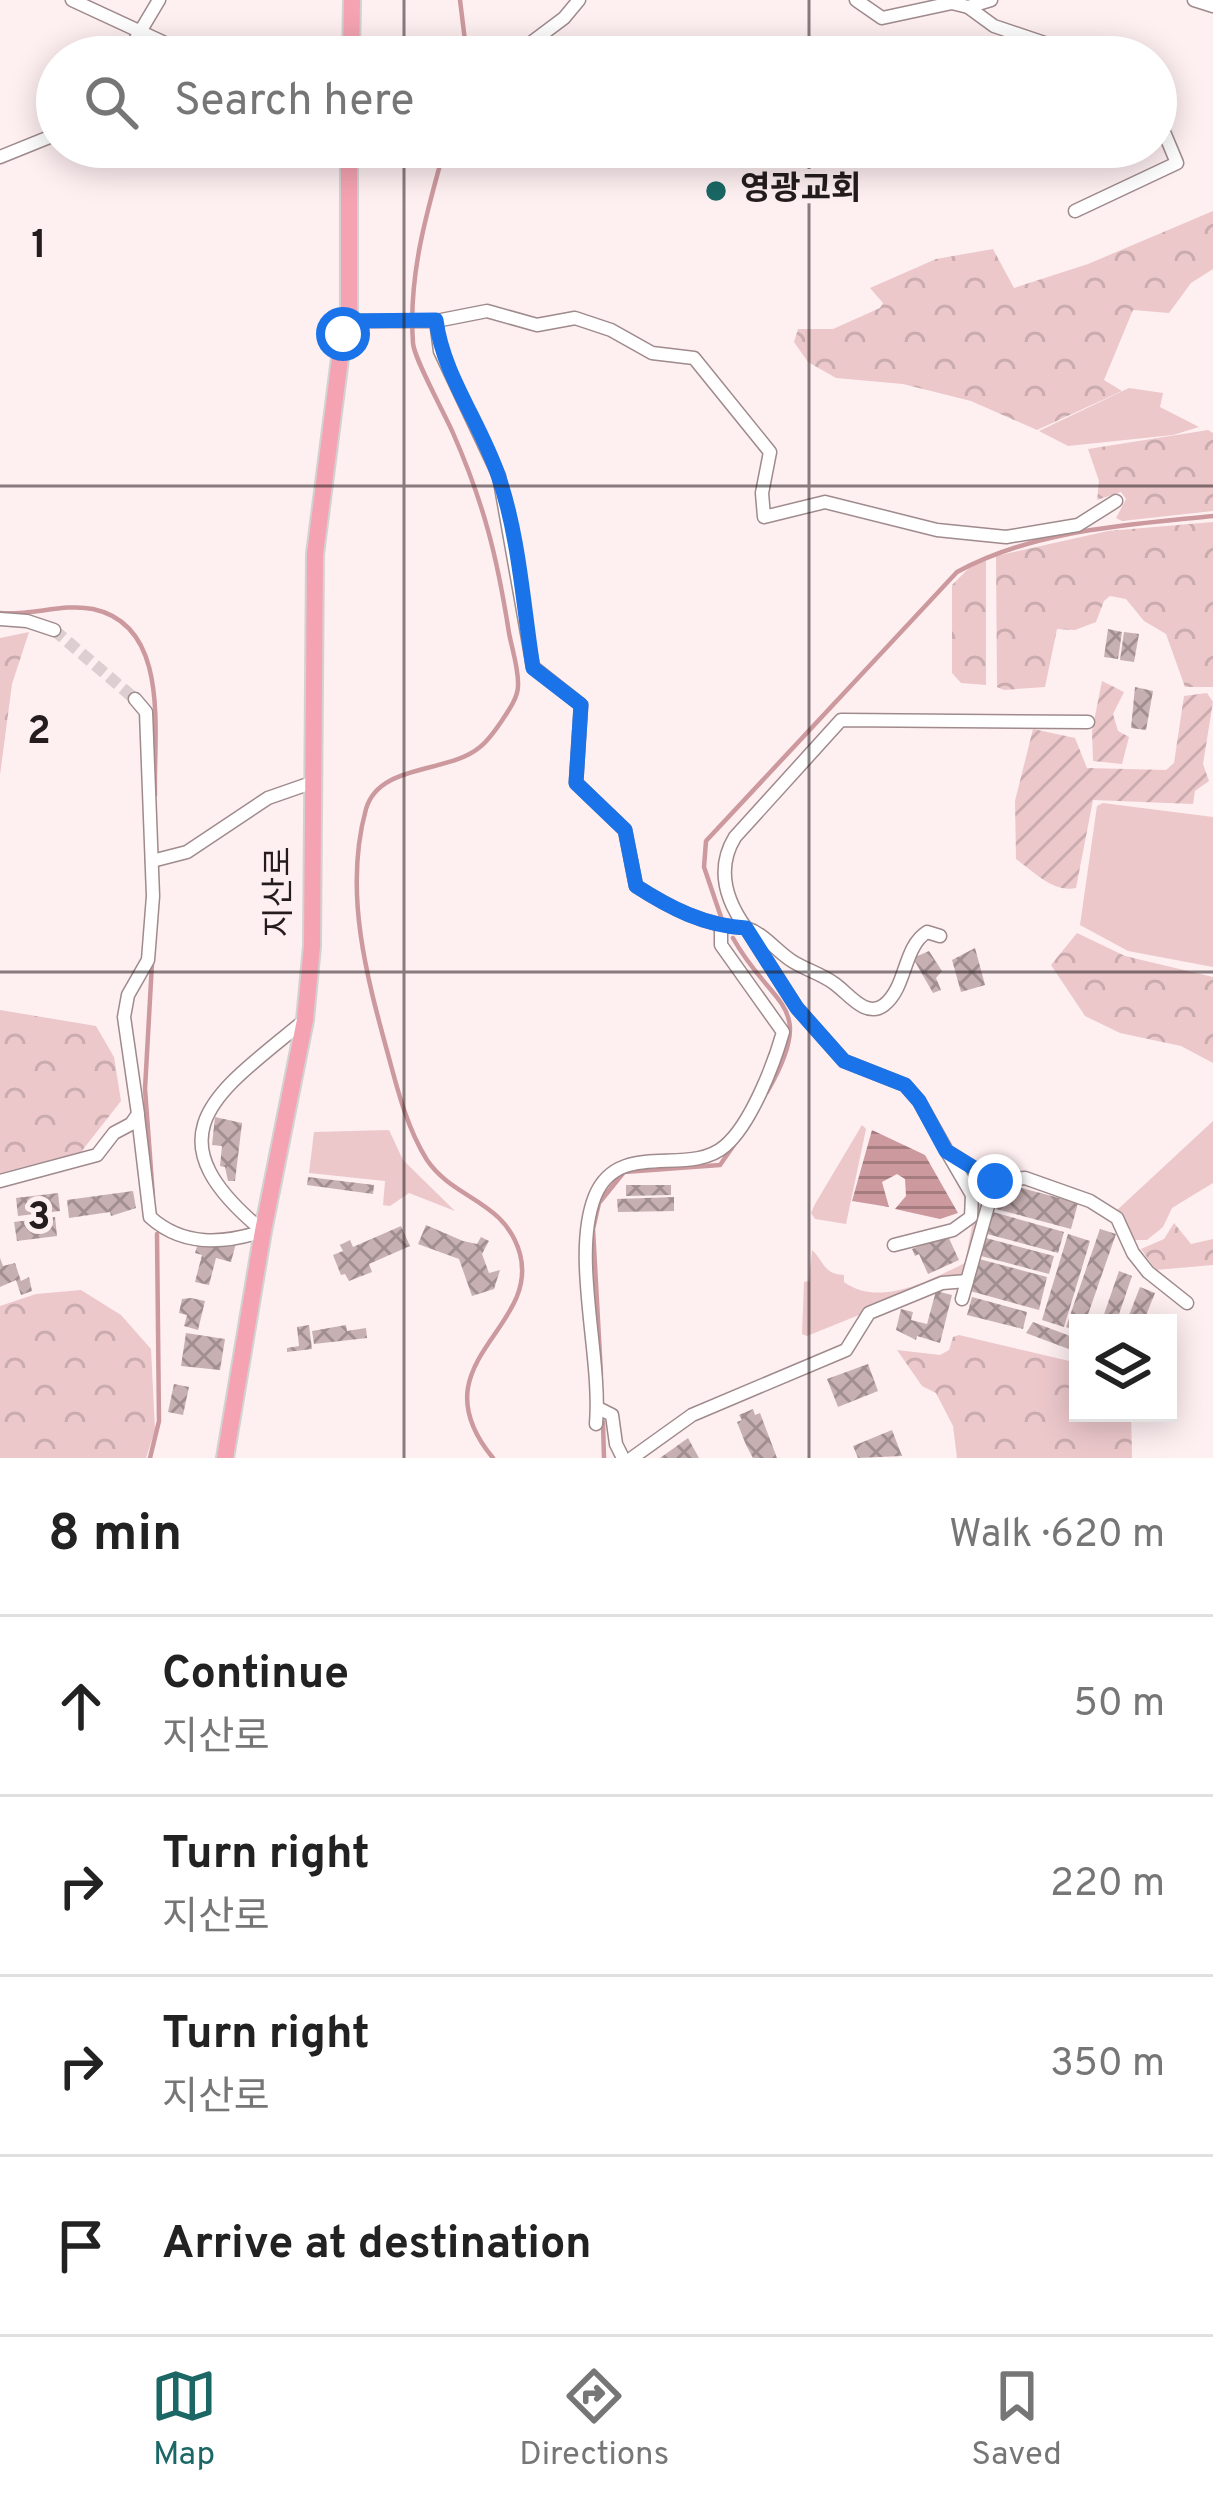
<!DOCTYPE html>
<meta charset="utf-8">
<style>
body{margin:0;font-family:Overpass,"Noto Sans KR",sans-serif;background:#f2f2f2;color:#222}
.controls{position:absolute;right:36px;bottom:36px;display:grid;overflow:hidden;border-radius:0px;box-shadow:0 6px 30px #0003}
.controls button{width:108px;height:108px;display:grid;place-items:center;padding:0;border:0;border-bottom:3px solid #e0e0e0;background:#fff;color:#222;font:60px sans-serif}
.stop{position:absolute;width:36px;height:36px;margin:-27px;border:9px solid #1a73e8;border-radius:50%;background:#fff}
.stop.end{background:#1a73e8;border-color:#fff;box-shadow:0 3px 12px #0008}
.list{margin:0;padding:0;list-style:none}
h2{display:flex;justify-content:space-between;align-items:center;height:156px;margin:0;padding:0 48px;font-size:51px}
h2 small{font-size:39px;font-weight:400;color:#767676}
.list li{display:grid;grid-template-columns:78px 1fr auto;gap:36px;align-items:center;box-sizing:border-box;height:180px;padding:0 48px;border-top:3px solid #e0e0e0}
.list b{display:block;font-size:45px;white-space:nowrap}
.list p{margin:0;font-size:39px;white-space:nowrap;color:#767676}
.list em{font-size:39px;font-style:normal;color:#767676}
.icon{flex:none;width:66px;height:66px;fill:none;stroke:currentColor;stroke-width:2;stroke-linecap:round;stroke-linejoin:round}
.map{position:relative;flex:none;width:1213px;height:1458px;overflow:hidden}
.search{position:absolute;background:#fff;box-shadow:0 6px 30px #0003;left:36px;right:36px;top:36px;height:132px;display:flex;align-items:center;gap:30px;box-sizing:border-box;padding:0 42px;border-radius:66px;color:#767676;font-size:45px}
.sheet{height:876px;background:#fff}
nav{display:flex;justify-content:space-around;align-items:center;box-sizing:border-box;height:168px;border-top:3px solid #e0e0e0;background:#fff;font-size:33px;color:#767676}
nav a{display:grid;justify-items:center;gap:6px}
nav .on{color:#1a6765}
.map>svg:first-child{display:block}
.grass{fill:#ecc8cb}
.forest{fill:url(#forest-crowns)}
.garden{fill:url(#garden-furrows)}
.water{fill:url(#water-rules)}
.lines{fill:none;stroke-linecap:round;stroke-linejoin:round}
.stream{stroke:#cc999e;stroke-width:4.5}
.building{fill:url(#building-cross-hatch)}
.minor-tunnel{stroke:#ddcfd1;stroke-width:12;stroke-dasharray:12 6;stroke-linecap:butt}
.minor-casing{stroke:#9f8a8c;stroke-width:15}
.major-casing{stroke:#d3d2d2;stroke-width:20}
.minor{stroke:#fff;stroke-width:12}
.major{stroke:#f5a3b2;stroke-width:16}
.route{stroke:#1a73e8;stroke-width:15}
.grid{fill:none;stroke:#241c1d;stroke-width:3;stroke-opacity:0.55}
.poi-dot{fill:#1a6765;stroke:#feeff1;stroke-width:4.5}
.labels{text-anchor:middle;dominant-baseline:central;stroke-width:10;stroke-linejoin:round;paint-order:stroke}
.poi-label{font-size:33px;font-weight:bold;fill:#241c1d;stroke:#feeff1;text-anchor:start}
.street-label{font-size:33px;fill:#241c1d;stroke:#feeff1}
.grid-label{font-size:39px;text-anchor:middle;font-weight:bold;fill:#241c1d;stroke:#feeff1;stroke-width:10;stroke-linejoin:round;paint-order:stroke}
</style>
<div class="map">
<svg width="1213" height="1458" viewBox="0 0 1213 1458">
<defs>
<pattern id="forest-crowns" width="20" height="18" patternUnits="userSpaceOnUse" patternTransform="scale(3)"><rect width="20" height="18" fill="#ecc8cb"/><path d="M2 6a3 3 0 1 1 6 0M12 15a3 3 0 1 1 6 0" fill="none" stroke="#caabae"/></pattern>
<pattern id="garden-furrows" width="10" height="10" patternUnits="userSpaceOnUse" patternTransform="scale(3)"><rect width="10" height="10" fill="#ecc8cb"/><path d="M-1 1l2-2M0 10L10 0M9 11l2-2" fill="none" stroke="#caabae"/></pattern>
<pattern id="water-rules" width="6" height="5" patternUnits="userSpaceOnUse" patternTransform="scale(3)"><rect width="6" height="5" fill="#cc999e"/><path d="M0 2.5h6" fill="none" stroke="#a57c80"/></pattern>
<pattern id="building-cross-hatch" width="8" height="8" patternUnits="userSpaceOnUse" patternTransform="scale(3)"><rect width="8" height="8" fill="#c7b0b2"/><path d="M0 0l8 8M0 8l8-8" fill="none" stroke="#a18e90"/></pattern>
</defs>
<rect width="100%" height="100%" fill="#feeff1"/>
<g class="grass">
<path d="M1129,388l34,5 -3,14 39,20 -26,8 -105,11 -29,-15z"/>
<path d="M1103,803l110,14v150l-85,-16 -48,-26 17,-119z"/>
<path d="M1213,1121v62l-41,25 -9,19 -16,13h-13l-10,-23 -9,-5z"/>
<path d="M862,1125l4,4 -20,95 -31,-5 -4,-6 4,-9z"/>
<path d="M389,1130l14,30 52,51 -46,-18 -19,13 -7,-1 2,-24 -76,-8 5,-41z"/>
<path d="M977,1200l5,8 -19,65 -156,63 -5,-2 2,-52 5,-1 3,-31c12,11 11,24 32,25v7c36,26 86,-2 121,-19z"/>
</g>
<g class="forest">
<path d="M1213,211v58l-22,14 -22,30 -36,-3 -29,70 18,11 -85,39 -66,-29 -68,-17 -67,-6 -28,-16 -14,-20 4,-13h35l47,-21 3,-5 -13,-15 66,-29 57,-10 21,39 74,-24z"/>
<path d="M1208,430l5,3v78l-91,10 -6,-3 10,-19 -5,-7 -24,8 2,-19 -11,-32z"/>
<path d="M1213,522v165h-28l-19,-53 -22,-13 -18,-22 -16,-3 -6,5 -8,21 -21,8 -18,-1 -12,58 -41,3 -7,-3 -1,-131 112,-25z"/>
<path d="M986,561v124l-25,-2 -9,-10v-88l21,-21z"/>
<path d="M29,632l-17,52 -12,91v-137z"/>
<path d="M1077,933l48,23 88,21v86l-32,-17 -61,-13 -35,-17 -34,-51z"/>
<path d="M0,1010l96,16 18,31 7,44 -40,51 -81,21z"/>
<path d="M1174,1223l17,21 22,-5v26l-57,5 -15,-21 23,-10z"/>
<path d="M81,1290l40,25 30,34 4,81 -9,28h-146v-152l36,-12z"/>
<path d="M959,1335l119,28v50h53l1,45h-175l-4,-32 -17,-33 -14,-7 -25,-36 43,5 9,-5 4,-13z"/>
</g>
<g class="garden">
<path d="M1102,681l22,11 -11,22 5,17 11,6 -7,27 -29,-3 -1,-30z"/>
<path d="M1207,693l6,9 -10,62 6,17 -14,10 -2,13 -100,-4 -17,88c-22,5 -42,-16 -60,-29l-1,-58 18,-72 42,9 12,30 79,2 8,-7 10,-67z"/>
</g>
<path class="water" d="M872,1130l53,25 33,58 -18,6 -45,-10 11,-13 -1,-17 -8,-5 -15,8 7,25 -37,-6z"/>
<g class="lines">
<g class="stream">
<path d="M460,0l7,57"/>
<path d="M445,147c-18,64 -37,128 -32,196 1,16 32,71 40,90 31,71 44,123 56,200 3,16 10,37 9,53 0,11 -9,24 -15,33 -6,9 -14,21 -23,28 -32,27 -101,16 -114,62 -23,83 1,169 23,249 9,34 19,72 38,102 27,40 78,40 93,94 20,76 -105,109 -27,204"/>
<path d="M0,613c30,3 64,-10 93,-4 79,17 60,126 62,186"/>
<path d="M721,917l-17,-50 2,-26 251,-269c77,-42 170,-47 256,-56"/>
<path d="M733,938c39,71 86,64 34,154"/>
<path d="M152,963l-7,126 8,108"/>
<path d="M601,1375l-8,-146 6,-26 25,-31 96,-7 16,-23"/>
<path d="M603,1422l1,36"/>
<path d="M150,1458l9,-37 -2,-187"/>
</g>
</g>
<g class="building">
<path d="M1108,629l14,3 -4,27 -14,-2z"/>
<path d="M1124,632l15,2 -5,28 -14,-2z"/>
<path d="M1135,687l18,4 -7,39 -15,-2z"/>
<path d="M975,948l10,37 -24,7 -9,-32z"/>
<path d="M929,951l13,20 -6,7 5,12 -8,3 -20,-35z"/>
<path d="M215,1117l27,6 -7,58h-7l-3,-14 -5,-1 2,-20 -10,-1z"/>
<path d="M308,1177l66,8 -1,9 -66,-9z"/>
<path d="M1003,1183l75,20 -7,26 -75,-20z"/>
<path d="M626,1185h45v10l-45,1z"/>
<path d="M133,1191l3,17 -25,8 -1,-4 -41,6 -2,-18z"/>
<path d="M58,1193l2,18 -42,5 -2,-18z"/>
<path d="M674,1197v14l-56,1 -1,-13z"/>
<path d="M993,1212l71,20 -6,21 -71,-19z"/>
<path d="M55,1217l2,19 -40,5 -3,-19z"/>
<path d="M426,1225l37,16 14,3 4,-7 8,4 -7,13 7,19 11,-3 -6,19 -22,7 -13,-37 -41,-15z"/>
<path d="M401,1226l9,20 -41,18 3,8 -23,9 -4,-7 -4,1 -8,-20 10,-4 -3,-6 10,-5 3,7z"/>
<path d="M1100,1229l16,5 -31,89h-7v9l-12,-5z"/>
<path d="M947,1234l12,26 -31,14 -9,-20 -4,2 -3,-7z"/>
<path d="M1068,1234l22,7 -26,86 -22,-7z"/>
<path d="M986,1238l68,18 -5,18 -68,-18z"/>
<path d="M198,1243l14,4 24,-4 -5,19 -15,-4 -7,27 -14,-3 7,-27 -7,-2z"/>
<path d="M0,1258l3,8 12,-3 6,18 8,-4 3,14 -11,4 -5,-15 -16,7z"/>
<path d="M979,1259l68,18 -8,33 -69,-19z"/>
<path d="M1119,1271l13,5 -16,47h-15z"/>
<path d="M1140,1287l15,6 -12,30h-17z"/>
<path d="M936,1291l16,4 -12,48 -23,-7 -1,4 -20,-10 5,-21 12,3 -2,8 16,4z"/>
<path d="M972,1297l55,15 -4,17 -56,-14z"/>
<path d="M191,1298l14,3 -7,29 -14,-4 3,-11 -8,-2 3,-14z"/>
<path d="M1033,1322l45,17 -4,12 -48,-18z"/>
<path d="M309,1325l3,24 -25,3v-4l12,-2 -2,-19z"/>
<path d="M346,1325l1,6 19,-3 1,10 -53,6 -2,-13z"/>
<path d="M186,1333l39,6 -5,31 -39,-4z"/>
<path d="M868,1364l10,27 -40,16 -11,-28z"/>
<path d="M174,1384l15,3 -6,28 -15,-3z"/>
<path d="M753,1409l2,6 5,-2 17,45h-24l-7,-13 -9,-23 5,-2 -3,-5z"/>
<path d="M892,1430l10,26 -44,2 -5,-12z"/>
<path d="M688,1438l11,20h-39z"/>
</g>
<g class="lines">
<path class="minor-tunnel" d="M54,630l81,69"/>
<g class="minor-casing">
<g id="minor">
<path d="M72,0l123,57"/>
<path d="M856,0l26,18 70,-15 16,4 26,19 92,31"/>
<path d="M1194,0l19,6"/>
<path d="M968,7l23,-7"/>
<path d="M125,57l34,-57"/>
<path d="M512,57l52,-39 15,-18"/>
<path d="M0,157l57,-23"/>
<path d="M1075,211l102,-48 -21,-50"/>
<path d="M349,321h87l4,30 59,125 34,191 48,38 -5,78 49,47 11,56c34,22 69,40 110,42l51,80 47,53 61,24 14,16 28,50 48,30 -33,118"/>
<path d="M436,321l51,-10 50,14 38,-7 36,12 41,23 42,5 76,94 -8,41 2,24 61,-15 112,28 69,7 72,-12 38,-24"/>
<path d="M0,619l27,2 27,9"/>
<path d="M152,861l35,-9 81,-54 43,-15"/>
<path d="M940,936l-13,-4c-24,15 -20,55 -43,73 -18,14 -36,-12 -49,-21 -13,-10 -29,-14 -43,-23 -16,-10 -27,-27 -46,-33 -21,-29 -30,-60 -11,-91l106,-117 247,2"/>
<path d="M138,1116l12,101c33,30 74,27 113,14"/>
<path d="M0,1181l97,-26 17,-22 17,-9 7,-10 -14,-97 4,-22 20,-35 5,-64 -7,-184 -11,-13"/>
<path d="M995,1181l30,-3 65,23 27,17 16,35 15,19 39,31"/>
<path d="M263,1231c-118,-97 -45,-139 42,-211"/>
<path d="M894,1245l59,-15 18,-13 1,-22 -25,-43"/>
<path d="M598,1408l14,7 4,29 7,14"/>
<path d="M596,1424c6,-68 -25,-168 -1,-228 24,-58 93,-18 130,-50 26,-22 49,-82 58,-114l-62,-87v-18"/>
<path d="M632,1458l60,-43 154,-65 23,-37 73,-30 25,-2"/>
</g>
</g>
<g class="major-casing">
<g id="major">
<path d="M351,57l1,-57"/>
<path d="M225,1458l38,-227 42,-211 7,-74 3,-392 28,-219 6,-14v-174"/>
</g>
</g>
<use href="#minor" class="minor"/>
<use href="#major" class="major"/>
</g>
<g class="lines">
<path class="route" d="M343,334l6,-13 87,-1c7,55 44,102 62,155 21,60 25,129 35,193l48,37 -5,78 49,47 11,56c34,22 69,40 110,42l51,80 47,53 61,24 14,16 27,50 49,30"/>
</g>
<path class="grid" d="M404,0v57M809,0v57M404,147v1311M809,147v1311M0,486h1213M0,972h1213"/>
<circle class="poi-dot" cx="716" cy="191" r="12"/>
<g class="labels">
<g class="poi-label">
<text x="740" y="191">영광교회</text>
</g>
<g class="street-label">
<text transform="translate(281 892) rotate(-90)">지산로</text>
</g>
</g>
<g class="grid-label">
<text x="39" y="257">1</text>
<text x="39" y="743">2</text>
<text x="39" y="1229">3</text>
</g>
</svg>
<div class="controls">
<button><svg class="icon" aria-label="layers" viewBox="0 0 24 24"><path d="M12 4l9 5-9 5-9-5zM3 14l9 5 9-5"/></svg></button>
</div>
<div class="stop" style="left:343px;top:334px"></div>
<div class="stop end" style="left:995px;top:1181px"></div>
<div class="search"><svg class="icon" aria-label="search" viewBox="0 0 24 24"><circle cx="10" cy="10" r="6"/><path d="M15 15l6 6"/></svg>Search here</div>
</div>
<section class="sheet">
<h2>8 min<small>Walk · 620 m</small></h2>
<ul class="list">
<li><svg class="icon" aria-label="ahead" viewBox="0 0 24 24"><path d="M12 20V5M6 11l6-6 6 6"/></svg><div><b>Continue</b><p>지산로</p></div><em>50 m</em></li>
<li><svg class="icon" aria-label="right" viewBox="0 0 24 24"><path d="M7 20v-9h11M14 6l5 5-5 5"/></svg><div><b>Turn right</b><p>지산로</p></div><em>220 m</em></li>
<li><svg class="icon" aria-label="right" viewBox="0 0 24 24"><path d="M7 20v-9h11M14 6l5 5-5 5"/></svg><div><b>Turn right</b><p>지산로</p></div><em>350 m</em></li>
<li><svg class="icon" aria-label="arrive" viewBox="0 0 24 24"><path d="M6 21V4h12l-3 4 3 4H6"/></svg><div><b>Arrive at destination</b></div></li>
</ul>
</section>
<nav>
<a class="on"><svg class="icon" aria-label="map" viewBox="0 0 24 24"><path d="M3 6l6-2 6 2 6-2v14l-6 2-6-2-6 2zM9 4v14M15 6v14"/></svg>Map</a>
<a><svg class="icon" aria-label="directions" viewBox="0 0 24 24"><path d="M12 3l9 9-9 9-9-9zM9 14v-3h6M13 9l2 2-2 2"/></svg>Directions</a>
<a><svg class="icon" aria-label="saved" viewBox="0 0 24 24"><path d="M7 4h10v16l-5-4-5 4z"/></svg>Saved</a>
</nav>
